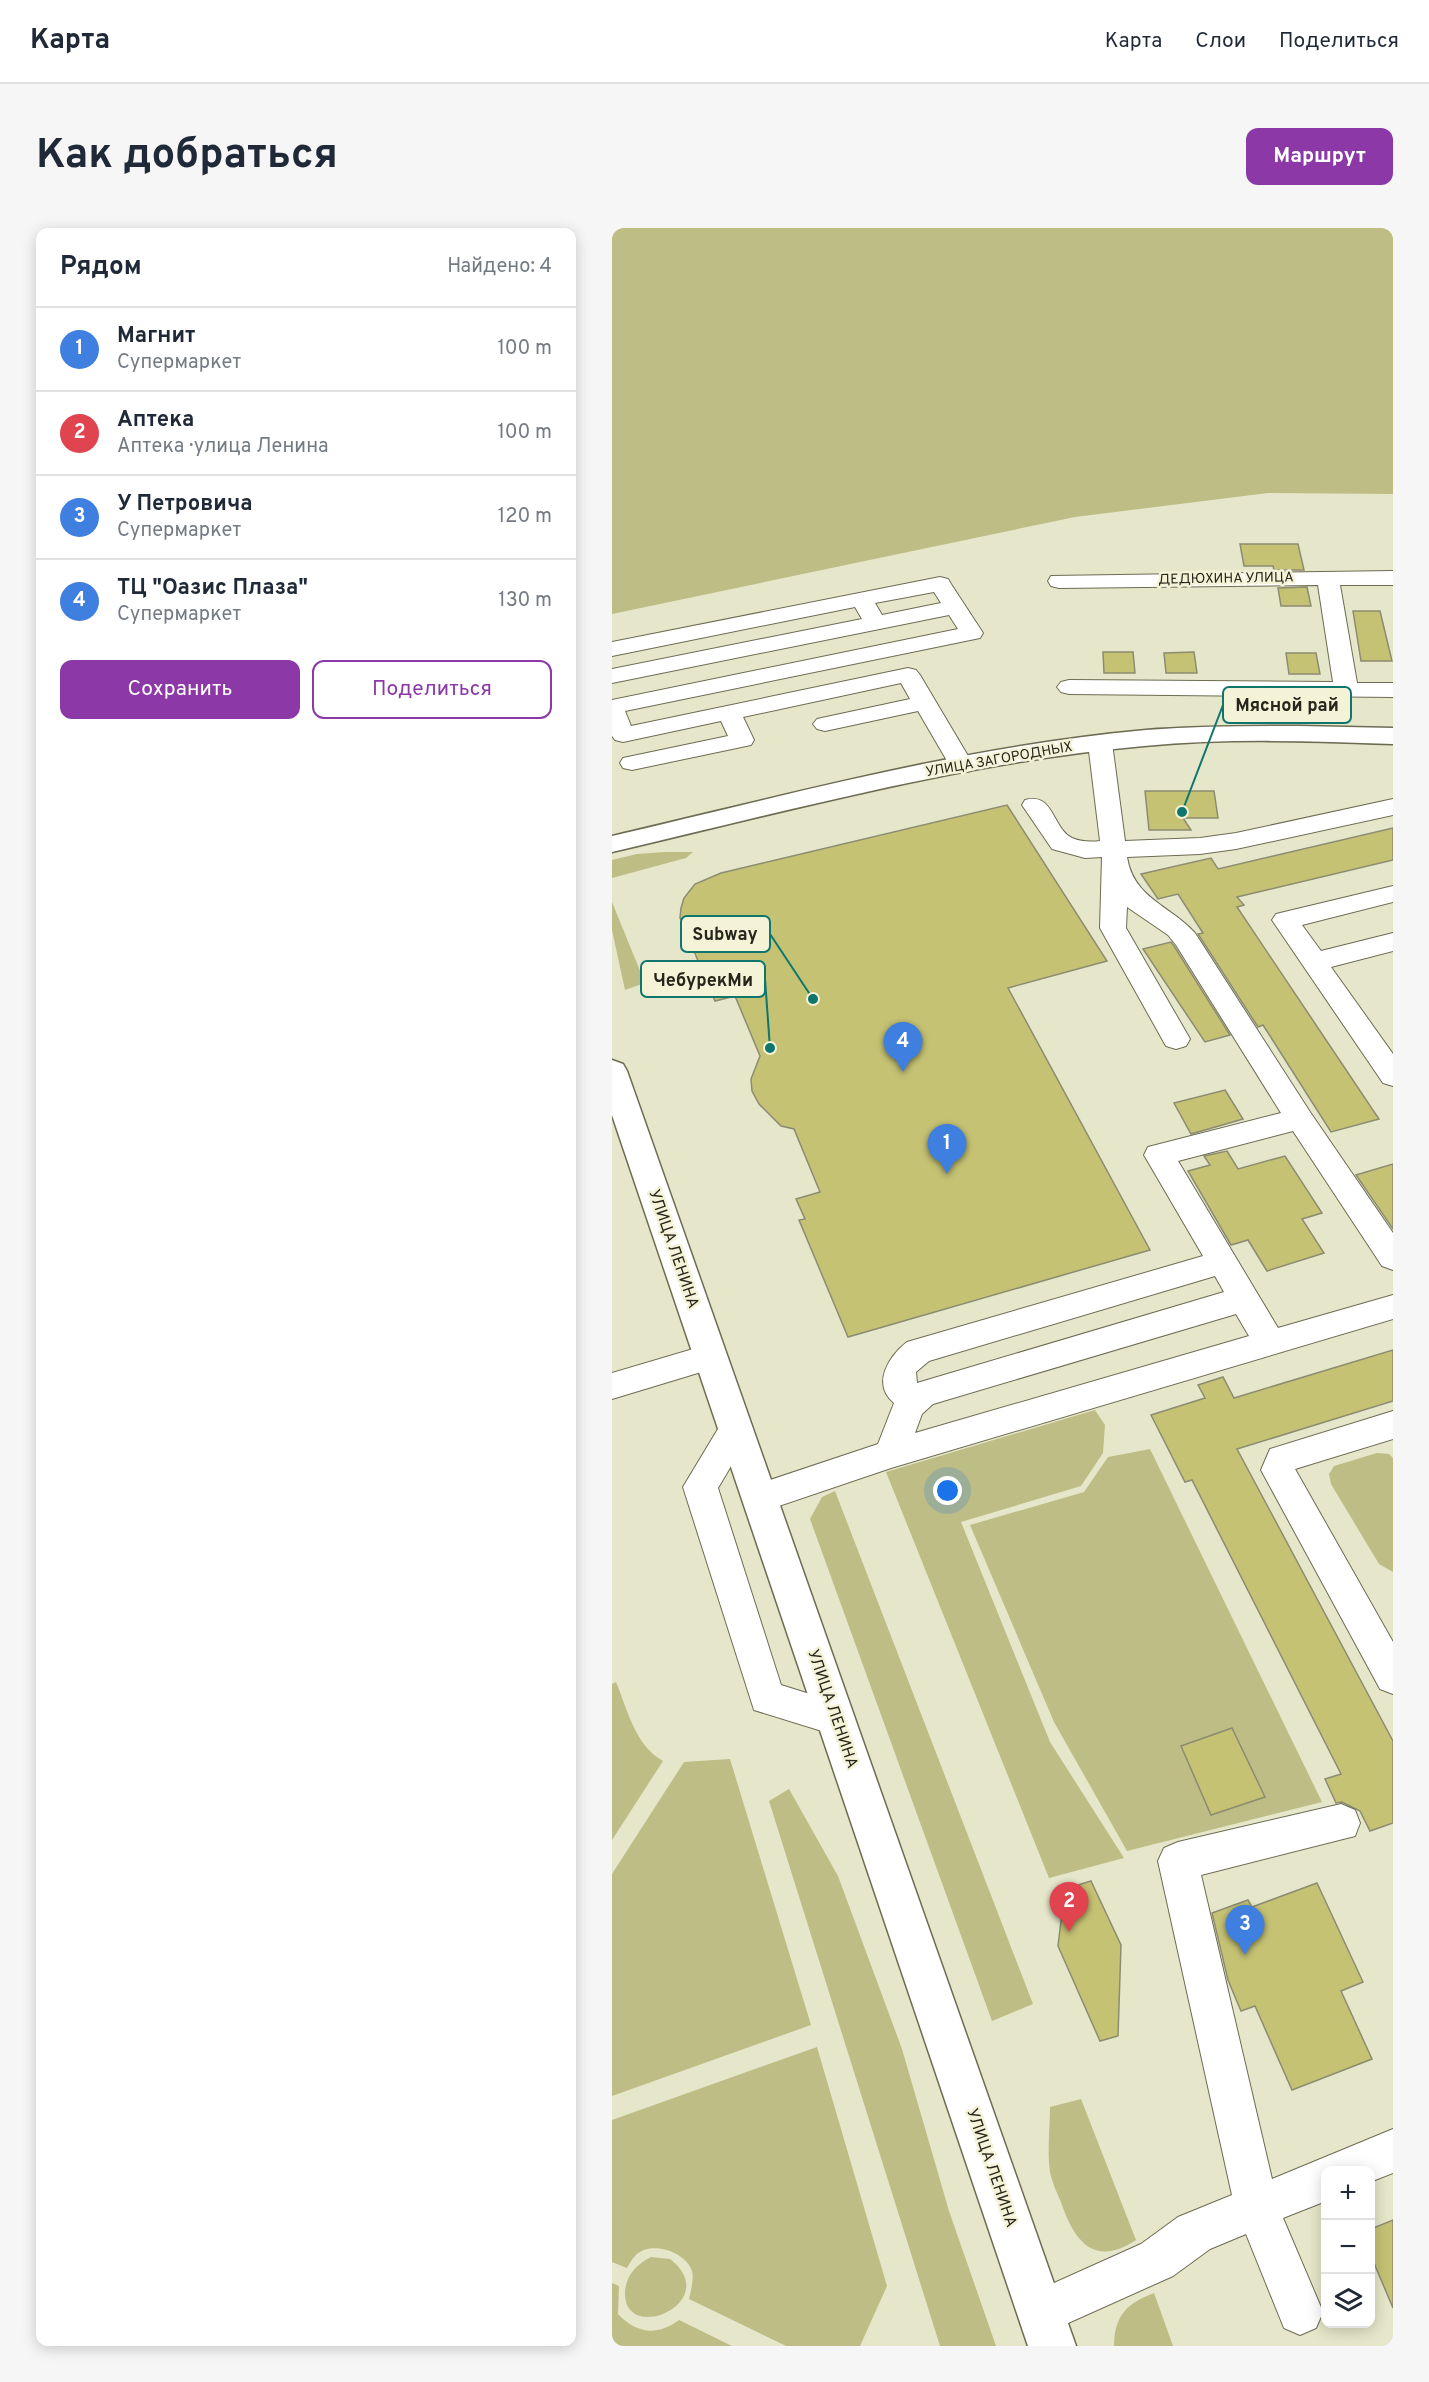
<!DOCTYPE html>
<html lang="ru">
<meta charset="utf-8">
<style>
body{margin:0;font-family:Overpass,sans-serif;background:#f6f6f7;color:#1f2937}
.controls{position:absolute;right:18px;bottom:18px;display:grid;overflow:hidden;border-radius:12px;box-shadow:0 3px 15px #0003}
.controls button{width:54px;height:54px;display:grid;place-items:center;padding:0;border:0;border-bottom:2px solid #e0e1e3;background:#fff;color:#1f2937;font:30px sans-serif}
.you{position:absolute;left:336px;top:1263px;width:21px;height:21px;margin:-15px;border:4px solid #fff;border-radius:50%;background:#1a73e8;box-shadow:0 0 0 9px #1a73e833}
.badge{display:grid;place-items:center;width:39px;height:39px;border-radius:50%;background:#8c38a7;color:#fff;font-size:20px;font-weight:700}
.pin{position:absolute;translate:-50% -50px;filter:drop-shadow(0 2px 3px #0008)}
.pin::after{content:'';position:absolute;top:32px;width:21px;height:18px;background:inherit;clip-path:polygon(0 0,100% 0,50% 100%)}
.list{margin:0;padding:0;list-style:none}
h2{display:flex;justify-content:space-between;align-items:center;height:78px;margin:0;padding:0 24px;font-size:26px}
h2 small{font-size:20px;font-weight:400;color:#747a83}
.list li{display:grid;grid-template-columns:39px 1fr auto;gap:18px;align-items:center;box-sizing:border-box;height:84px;padding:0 24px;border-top:2px solid #e0e1e3}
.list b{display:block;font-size:22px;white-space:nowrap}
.list p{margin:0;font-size:20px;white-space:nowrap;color:#747a83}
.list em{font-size:20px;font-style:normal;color:#747a83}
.actions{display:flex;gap:12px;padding:18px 24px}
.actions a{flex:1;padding:14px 0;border:2px solid #8c38a7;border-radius:12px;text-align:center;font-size:21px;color:#8c38a7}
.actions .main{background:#8c38a7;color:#fff}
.icon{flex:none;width:33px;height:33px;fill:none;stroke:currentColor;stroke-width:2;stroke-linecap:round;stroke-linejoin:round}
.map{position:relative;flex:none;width:781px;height:2118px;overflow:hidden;border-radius:12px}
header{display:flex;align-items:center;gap:36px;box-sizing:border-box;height:84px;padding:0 30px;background:#fff;border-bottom:2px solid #e0e1e3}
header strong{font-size:28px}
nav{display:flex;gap:33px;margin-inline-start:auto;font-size:21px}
.intro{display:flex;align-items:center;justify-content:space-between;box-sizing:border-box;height:144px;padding:0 36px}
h1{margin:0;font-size:42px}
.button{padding:15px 27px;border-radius:12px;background:#8c38a7;color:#fff;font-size:21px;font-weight:700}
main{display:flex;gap:36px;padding:0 36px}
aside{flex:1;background:#fff;border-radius:12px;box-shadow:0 3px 15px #0003}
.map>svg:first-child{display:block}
.green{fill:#bebd85}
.building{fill:#c5c274;stroke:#8c8c72;stroke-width:1.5}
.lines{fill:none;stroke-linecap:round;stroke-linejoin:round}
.minor-casing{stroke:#6d6c53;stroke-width:2}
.major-casing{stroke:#6d6c53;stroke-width:3}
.minor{fill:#fff;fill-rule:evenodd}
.major{fill:#fff;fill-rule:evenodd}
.labels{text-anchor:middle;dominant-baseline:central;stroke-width:5;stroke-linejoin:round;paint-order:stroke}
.far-street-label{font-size:14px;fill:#26261c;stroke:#f4f3d7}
.street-label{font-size:16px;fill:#26261c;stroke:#f4f3d7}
.leader{fill:none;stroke:#0f766e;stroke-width:2}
.callout-dot{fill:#0f766e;stroke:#f4f3d7;stroke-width:2}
.callout{fill:#f4f3d7;stroke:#0f766e;stroke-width:2}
.callout-label{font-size:18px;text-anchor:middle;font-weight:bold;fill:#26261c}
</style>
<header>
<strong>Карта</strong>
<nav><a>Карта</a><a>Слои</a><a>Поделиться</a></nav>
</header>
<div class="intro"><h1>Как добраться</h1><a class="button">Маршрут</a></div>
<main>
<aside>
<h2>Рядом<small>Найдено: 4</small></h2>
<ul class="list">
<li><span class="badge" style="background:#3f7fe0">1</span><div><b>Магнит</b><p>Супермаркет</p></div><em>100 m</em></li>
<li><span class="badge" style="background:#e0444e">2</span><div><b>Аптека</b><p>Аптека · улица Ленина</p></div><em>100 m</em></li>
<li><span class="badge" style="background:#3f7fe0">3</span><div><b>У Петровича</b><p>Супермаркет</p></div><em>120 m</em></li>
<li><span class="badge" style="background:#3f7fe0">4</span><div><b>ТЦ &quot;Оазис Плаза&quot;</b><p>Супермаркет</p></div><em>130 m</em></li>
</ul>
<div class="actions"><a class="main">Сохранить</a><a>Поделиться</a></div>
</aside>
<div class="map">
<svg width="781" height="2118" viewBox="0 0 781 2118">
<rect width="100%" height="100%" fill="#e6e6ca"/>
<g class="green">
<path d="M0,0h781v266l-125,-1 -193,24 -463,97z"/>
<path d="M52,624h29l-7,6 -74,20v-18l25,-6z"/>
<path d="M0,674l33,81 -20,7 -13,-60z"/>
<path d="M483,1182l10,15 -2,28 -22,33 -120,36 89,220 74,116 -75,20 -163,-406z"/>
<path d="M538,1221l172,353 -195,49 -73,-129 -84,-197 114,-33 24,-35z"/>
<path d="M765,1225l12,1 4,4v114l-14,-8 -48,-80 -2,-10 5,-8z"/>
<path d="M223,1263l198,513 -41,17 -182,-502 12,-22z"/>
<path d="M4,1454c12,29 19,63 47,79l-51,79v-156z"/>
<path d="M118,1531l81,266 -199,71v-222l72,-112z"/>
<path d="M177,1561l49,87 64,173 47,162 47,135h-56l-171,-545z"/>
<path d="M205,1819l70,239 -27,60h-74l-97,-47c2,-8 5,-20 3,-28 -7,-20 -42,-31 -57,-15 -3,3 -6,8 -8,12l-15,-6v-142z"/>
<path d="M469,1871l55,141c-42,28 -62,1 -75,-38 -4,-9 -9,-20 -11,-30 -3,-21 0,-44 0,-65z"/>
<path d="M39,2029l19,2c55,43 -47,87 -45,33 1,-17 12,-28 26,-35z"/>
<path d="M0,2055l7,3 -1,28c19,20 39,22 61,6l53,26h-120z"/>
<path d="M542,2065l19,53h-59c0,-30 13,-43 40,-53z"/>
</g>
<g class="building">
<path d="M628,316h58l6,26h-30l-1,-4h-29z"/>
<path d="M695,359l4,19h-30l-3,-18z"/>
<path d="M741,383h27l12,50h-31z"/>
<path d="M491,424h30l2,21h-31z"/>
<path d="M582,424l3,21h-31l-2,-20z"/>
<path d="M674,425h30l4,21h-31z"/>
<path d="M533,563h69l4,27h-35l8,12h-42z"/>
<path d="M395,577l100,156 -99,27 142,262 -302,87 -49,-117 6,-1 -9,-20 24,-7 -26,-63 -13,-3 -22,-22 -7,-13 -1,-12 9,-23 -25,-60 -20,5 -35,-83 1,-10 3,-10 11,-14 26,-11z"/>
<path d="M781,600v32l-156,37 7,8 -7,2 142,212 -48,13 -68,-107 -5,2 -60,-93 5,-1 -25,-39 -20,5 -17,-25 70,-16 7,11z"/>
<path d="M559,714l3,4 56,89 -25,7 -62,-93z"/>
<path d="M613,862l18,29 -52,15 -17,-31z"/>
<path d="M615,923l11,18 47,-13 37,57 -20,6 22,34 -57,18 -19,-31 -17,5 -43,-74 22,-6 -6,-9z"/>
<path d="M781,936v65l-37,-54z"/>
<path d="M781,1122v51l-156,48 156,292v82l-23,8 -10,-20 -18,-9 -6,1 -11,-24 16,-5 -149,-294 -7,2 -34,-67 54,-17 -7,-13 25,-8 11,21z"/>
<path d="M620,1500l33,69 -54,18 -30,-69z"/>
<path d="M479,1653l30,64 -3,91 -18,5 -42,-95 7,-57z"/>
<path d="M705,1655l46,99 -22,9 31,68 -80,31 -37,-84 -14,5 -13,-31 -16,-67 36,-13 4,7z"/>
<path d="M781,1992v88l-22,-52v-27z"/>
</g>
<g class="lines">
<g class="minor-casing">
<g id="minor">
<path d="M781,343v14h-53l17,98h36v14l-324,-3 -8,-2 -4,-5 4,-5 8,-2 264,2 -15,-97 -259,3 -8,-2 -3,-5 3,-5z"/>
<path d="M328,349l8,2 3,5 32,49 -3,5 -355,73 6,15 277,-58 8,2 4,5 54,91 -3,5 -9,2 -9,-2 -35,-60 -93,20 -8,-2 -4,-5 4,-5 93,-20 -9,-16 -158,34 11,23 -3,5 -119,25 -9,-2 -3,-5 3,-5 105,-22 -7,-15 -98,21 -8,-2 -3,-4v-36l346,-71 -9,-14 -337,68v-14l250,-50 -7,-12 -243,49v-14zM322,364l7,11 -59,12 -7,-12z"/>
<path d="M488,508l9,2 3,5 13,98 75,-3 36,-5 157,-34v16l-157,34 -36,5 -73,3c6,41 44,49 68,76l115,179 83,121v37l-11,-4 -89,-135 -115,30 100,167 115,-33v24l-502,149 -130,44 -12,-5 -5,-10 5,-10 129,-43 16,-41c-23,-19 -5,-47 13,-61l296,-86 -59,-101 4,-8 133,-34 -105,-168 -8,-10 -41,-28 -1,21 64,111 -4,7 -10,3 -10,-3 -66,-118 2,-71 -17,1 -33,-9 -30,-44 3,-5c29,-8 27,28 47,38 9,4 19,4 28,3l-12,-98 3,-5zM603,1048l9,16 -307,91 -1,-11 13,-11zM624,1086l13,22 -334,97 7,-19 11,-10z"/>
<path d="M781,658v16l-91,23 19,26 72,-18v18l-62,16 62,87v32l-10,-3 -111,-163 4,-6z"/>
<path d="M98,1116l11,4 5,9 -5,9 -109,33v-26z"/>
<path d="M781,1183v28l-98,30 98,173v52l-13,-5 -119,-219 9,-21z"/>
<path d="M124,1187l12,4 5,10 -35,59 63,197 67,21 6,12 -6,12 -13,5 -81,-25 -71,-223 41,-68z"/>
<path d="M729,1576l14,6 5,13 -5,13 -154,39 71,304 121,-50v44l-23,9v-12h-44v31l-43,17 40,94 -7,16 -16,7 -16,-7 -38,-94 -36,15 -37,27 -116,52 -16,7 -16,-7 -7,-16 7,-16 116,-52 37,-27 54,-22 -74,-334 6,-13 14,-6z"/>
</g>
</g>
<g class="major-casing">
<g id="major">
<path d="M688,498l93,2v16c-83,-3 -166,-6 -249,2 -180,16 -356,65 -532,106v-16c176,-41 353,-90 534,-106 51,-4 102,-4 154,-4z"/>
<path d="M0,832l11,4 4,7 449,1275h-48l-416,-1231z"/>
</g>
</g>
<use href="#minor" class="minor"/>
<use href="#major" class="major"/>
</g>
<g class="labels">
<g class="far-street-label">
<text transform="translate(614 351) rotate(-1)">ДЕДЮХИНА УЛИЦА</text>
<text transform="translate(387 532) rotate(-10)">УЛИЦА ЗАГОРОДНЫХ</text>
</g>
<g class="street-label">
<text transform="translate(61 1021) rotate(71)">УЛИЦА ЛЕНИНА</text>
<text transform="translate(220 1481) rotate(71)">УЛИЦА ЛЕНИНА</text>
<text transform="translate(379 1940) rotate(71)">УЛИЦА ЛЕНИНА</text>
</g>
</g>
<path class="leader" d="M570 584L611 477M201 771L158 706M158 820L153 751"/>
<g class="callout-dot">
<circle cx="570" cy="584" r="6"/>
<circle cx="201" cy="771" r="6"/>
<circle cx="158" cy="820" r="6"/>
</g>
<g class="callout">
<rect x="611" y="459" width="128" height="36" rx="6"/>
<rect x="69" y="688" width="89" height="36" rx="6"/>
<rect x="29" y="733" width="124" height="36" rx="6"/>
</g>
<g class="callout-label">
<text x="675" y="483">Мясной рай</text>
<text x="113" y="712">Subway</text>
<text x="91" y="758">ЧебурекМи</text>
</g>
</svg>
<div class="controls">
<button>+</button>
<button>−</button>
<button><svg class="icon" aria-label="layers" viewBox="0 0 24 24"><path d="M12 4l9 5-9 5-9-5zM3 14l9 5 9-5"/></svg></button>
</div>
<div class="you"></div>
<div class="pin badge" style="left:335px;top:946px;background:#3f7fe0">1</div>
<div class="pin badge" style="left:457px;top:1704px;background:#e0444e">2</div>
<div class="pin badge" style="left:633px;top:1727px;background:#3f7fe0">3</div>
<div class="pin badge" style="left:291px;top:844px;background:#3f7fe0">4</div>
</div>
</main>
